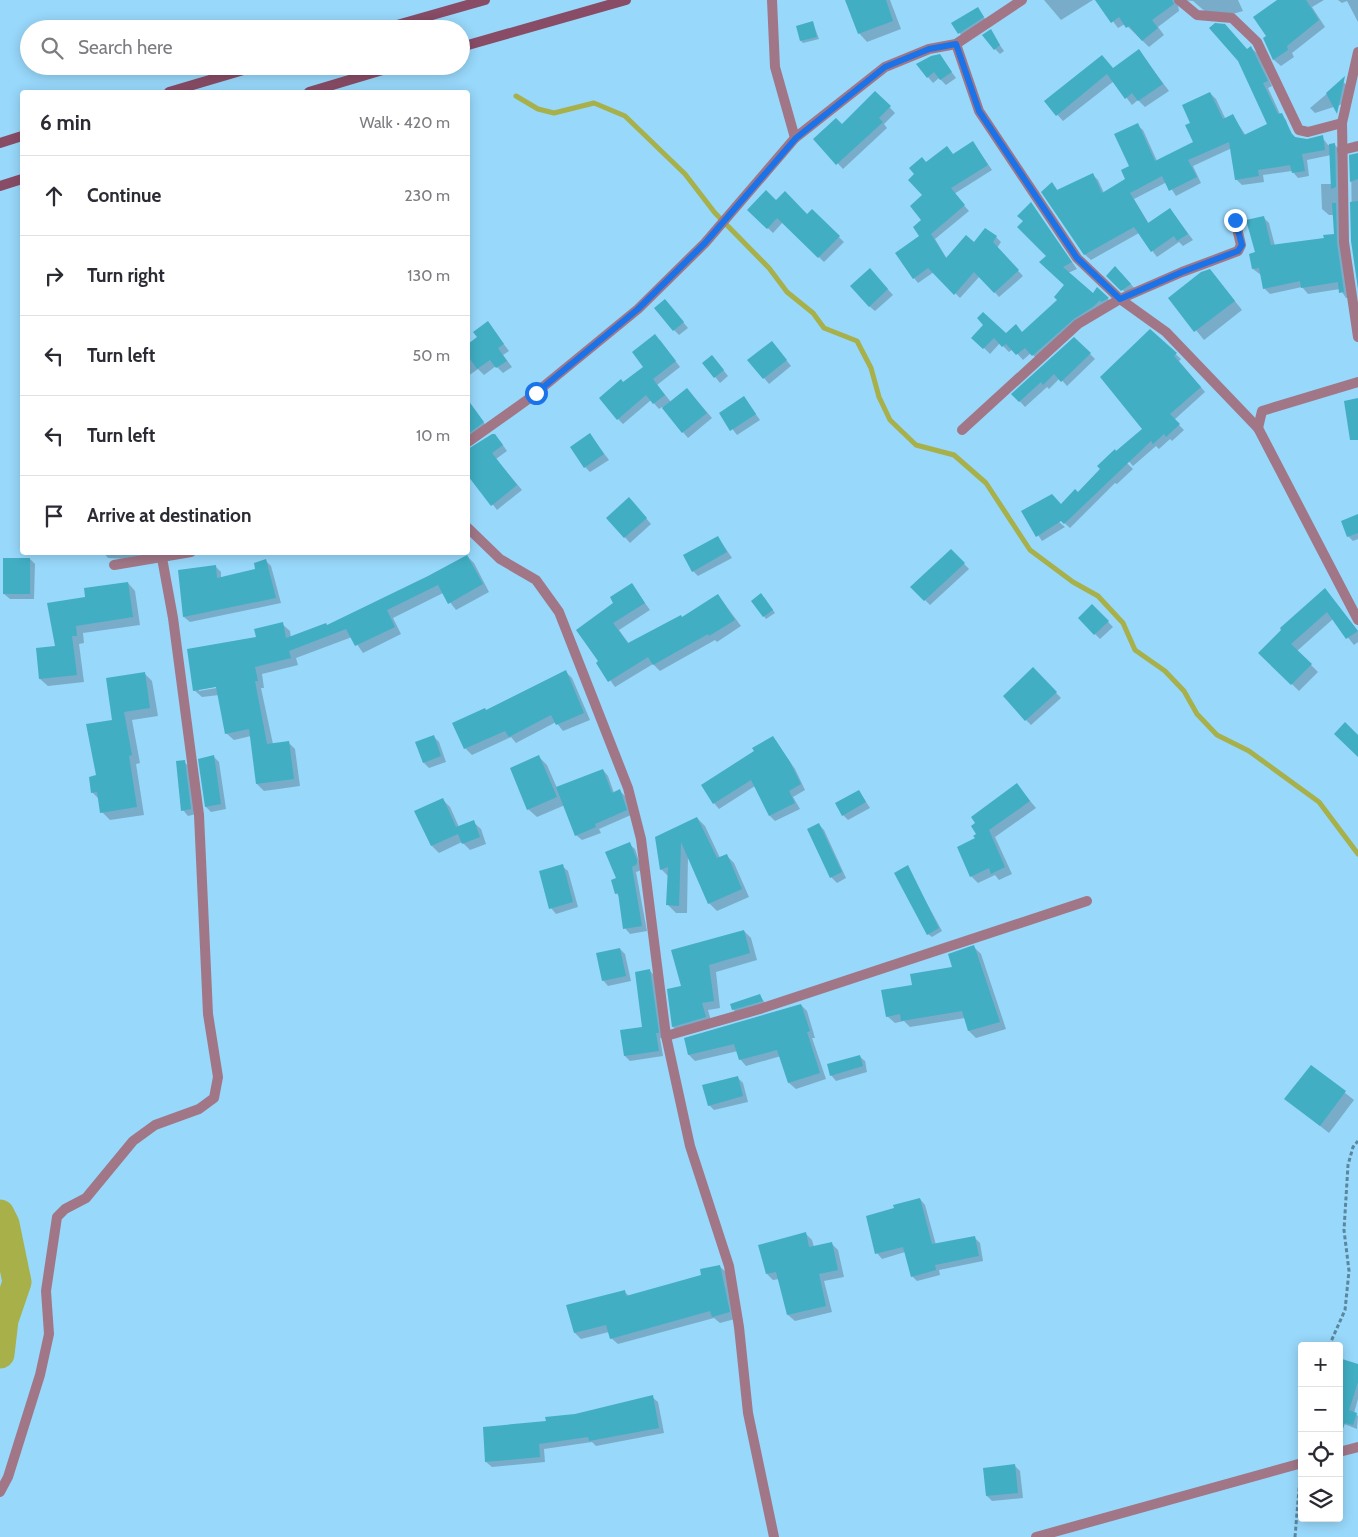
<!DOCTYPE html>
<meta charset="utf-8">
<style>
body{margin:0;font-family:Cabin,sans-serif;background:#f7f7f7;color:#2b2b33}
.controls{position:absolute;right:15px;bottom:15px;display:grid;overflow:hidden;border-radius:5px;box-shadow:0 2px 12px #0003}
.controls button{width:45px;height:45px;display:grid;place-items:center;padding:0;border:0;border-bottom:1px solid #e1e1e2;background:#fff;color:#2b2b33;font:25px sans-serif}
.stop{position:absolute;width:15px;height:15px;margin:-11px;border:4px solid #1a73e8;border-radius:50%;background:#fff}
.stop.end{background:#1a73e8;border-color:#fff;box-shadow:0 1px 5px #0008}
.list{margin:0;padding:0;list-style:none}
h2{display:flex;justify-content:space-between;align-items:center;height:65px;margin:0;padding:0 20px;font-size:21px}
h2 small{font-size:16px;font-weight:400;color:#7c7c81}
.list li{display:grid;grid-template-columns:32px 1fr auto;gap:15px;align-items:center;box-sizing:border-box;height:80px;padding:0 20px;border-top:1px solid #e1e1e2}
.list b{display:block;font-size:19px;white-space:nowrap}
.list em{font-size:16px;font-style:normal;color:#7c7c81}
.icon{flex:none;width:28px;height:28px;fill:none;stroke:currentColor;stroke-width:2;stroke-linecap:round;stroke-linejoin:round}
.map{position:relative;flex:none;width:1358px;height:1537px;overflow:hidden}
.search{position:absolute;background:#fff;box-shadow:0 2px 12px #0003;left:20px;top:20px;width:450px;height:55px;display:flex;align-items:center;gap:12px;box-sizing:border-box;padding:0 18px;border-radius:28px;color:#7c7c81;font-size:19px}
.panel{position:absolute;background:#fff;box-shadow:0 2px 12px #0003;left:20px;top:90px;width:450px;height:465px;border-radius:5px}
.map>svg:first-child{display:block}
.shadow{fill:#0003;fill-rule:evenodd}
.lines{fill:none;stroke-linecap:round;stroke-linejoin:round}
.stream{stroke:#a7b049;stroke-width:5}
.river{stroke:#a7b049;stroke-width:29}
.building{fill:#41aec4}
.path{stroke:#5a869e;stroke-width:3;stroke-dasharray:4 2.5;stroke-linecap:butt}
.minor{stroke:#a17787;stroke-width:10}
.secondary{stroke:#884c66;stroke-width:10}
.route{stroke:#1a73e8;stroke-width:6}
</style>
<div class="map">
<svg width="1358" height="1537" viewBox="0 0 1358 1537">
<rect width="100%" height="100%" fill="#98d8fb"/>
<g class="shadow">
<path d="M849,0h41l11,29 -34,13 -8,-9z"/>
<path d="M1044,0h49l-32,20z"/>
<path d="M1097,0h86l-5,5 1,6 -21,16 6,8 -15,12 -24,-23 -7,4z"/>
<path d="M1185,0h53l5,11 -17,5 -18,-2 -15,-13z"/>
<path d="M1279,0h45l-12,7 13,20 -33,26 2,4 -13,9 -7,-6 -10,-22 4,-2z"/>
<path d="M1338,0h20v22l-11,-21 -5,2z"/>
<path d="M978,9l10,14 -24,16 -11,-15z"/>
<path d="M813,23l6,16 -16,4 -2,-2z"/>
<path d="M990,31l14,20 -4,3 -5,-5z"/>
<path d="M1251,48l6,5 15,33 -4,2 12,26 6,6 3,11 7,7 11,2 15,-3 6,8h7l6,6 9,147h-4l-6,-9 -32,5 -6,-7 -32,7 -6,-6 -3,-13 -8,-6 10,-52 6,6 6,23 50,-7 10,-4 -1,-20h-5l-7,-6 -1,-25h11l-1,-29 -24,5 2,16 -11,2 -6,-7 -29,4 1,7 -22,3 -6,-6 -4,-31 -39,18 8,17 -25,13 -9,-14 -33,17 15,25 21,-15 23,31 -10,6 -4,-4 -22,15 -18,-24 -48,27 -8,-7 -31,-70 6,8 35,-16 5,5 6,13 23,-13 4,-14 6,-41 6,5 14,31 38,-19 -3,-19 18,-30 6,6 10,21 7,-4 13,20 23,-12 -22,-74z"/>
<path d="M1139,51l30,40 -24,16 -7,-7 -6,5 -18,-24 -51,40 -17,-19 67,-33z"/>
<path d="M939,55l17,23 -10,7 -7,-7 -6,5 -16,-19z"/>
<path d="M1342,81l7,6 -3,16 -31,10 -5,-5z"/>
<path d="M875,92l20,21 -11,11 3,4 -44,41 -28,-30 27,-13z"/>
<path d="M973,142l19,28 -38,24 15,17 -34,28 12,20 27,-15 22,-7 5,5 -4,6 26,28 -24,21 -19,-21 -20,22 -26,-26 -16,11 -4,-5 9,-58 3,-57 27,-8z"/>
<path d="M1358,154v127l-6,-40 -1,-85z"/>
<path d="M776,202l31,14 5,-5 32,31 -20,20 -41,-40 -10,11 -24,-23z"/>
<path d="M1031,204l46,65 -9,4 25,21 5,-5 15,15 -7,1 -67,56 -8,-8 -8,7 -10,-11 -4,3 -9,-9 -10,11 -17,-17 49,-4 37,-33 7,-15 -42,-64z"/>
<path d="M1210,270l32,40 -38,30 -34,-42z"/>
<path d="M1121,273l15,17 -8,5 -20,-19z"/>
<path d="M875,275l18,20 -18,16 -6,-5z"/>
<path d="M670,306l18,22 -9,7 -5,-5z"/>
<path d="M488,323l21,28 -6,4 9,12 -9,6 -7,-7 -12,9 -6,-6 -10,7v-31l11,-8z"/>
<path d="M1150,331l31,28 -2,2 26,31 -31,28 10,10 -12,11 -2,-2 -11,10 -3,-3 -23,20 -9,-10 -2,2 11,11 -16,15 -2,-1 -45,45 -10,-9 -2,2 7,6 -23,14 -19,-29 38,-7 17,-12 38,-41 28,-23z"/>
<path d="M1074,338l21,21 -28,27 -7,-8 -11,11 -2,-2 -22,20 -12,-13z"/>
<path d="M660,340l20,27 -23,18 14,17 16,-13 25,29 -24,20 -26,-31 -3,2 -8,-9 -28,24 -5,-5 5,-35 22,-17z"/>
<path d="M777,348l14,18 -22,18 -20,-24z"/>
<path d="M717,362l11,14 -8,7 -16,-20z"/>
<path d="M744,398l16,22 -23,15 -17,-22z"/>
<path d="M473,409l15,19 -20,14v6v-35z"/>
<path d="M590,435l19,25 -19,12 -5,-5z"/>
<path d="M500,441l7,10 -11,8 26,31 -25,20 -29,-38v-23z"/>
<path d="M634,504l17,20 -21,19 -22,-25z"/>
<path d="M1358,518v21l-5,2 -5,-5z"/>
<path d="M718,537l14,21 -34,18 -5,-5z"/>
<path d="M951,550l18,19 -39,36 -18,-18z"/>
<path d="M103,552h65l-38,7 -22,-1z"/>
<path d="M467,556l7,7 15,29 -33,18 -13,-17 -50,25 8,16 -38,19 -11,-16 -56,21 2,7 -36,9 2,14h-3l12,56 15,-2 7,7 5,37 -36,5 -7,-7 -6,-48 -17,4 -8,-7 -7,-38 -17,2 -8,-7 63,-52 25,-14 8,7 1,7 36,-12 102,-49zM222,685v2l-23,4v-2z"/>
<path d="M30,559l5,5 -1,35h-24l-6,-5z"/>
<path d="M266,561l5,5 10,37 -91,19 -6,-5 31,-51 6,6v6l36,-8z"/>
<path d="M128,583l7,8 5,34 -57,8 1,10 -5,1 5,38 -36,4 -8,-7 16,-32 31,-49z"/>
<path d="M632,585l18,25 -31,20 10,14 53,-26 36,-23 23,31 -24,16 -2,-2 -55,31 -7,-7 -38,23 -17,-24 17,-60z"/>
<path d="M1325,590l33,41v11l-4,3 -21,-26 -36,32 21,21 -19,19 -39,-38z"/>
<path d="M764,597l11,16 -9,6 -13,-18z"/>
<path d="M1092,605l21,22 -13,12 -21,-21z"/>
<path d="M1033,669l28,29 -30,27 -5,-5z"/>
<path d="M566,672l6,6 18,42 -27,11 -7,-9 -40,21 -5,-6 -39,18 -7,-7 21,-37z"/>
<path d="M144,673l8,8 6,35 -26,4 8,43 -4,1 8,51 -34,5 -8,-8 -3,-13 -7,-7 21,-71z"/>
<path d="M433,736l6,6 7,20 -17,6 -5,-5z"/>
<path d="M773,737l22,32 10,21 -12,7 7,12 -25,12 -5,-5 -15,-30 -36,23 -5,-6 42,-51z"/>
<path d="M213,756l6,6 7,47 -15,3 -5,-5z"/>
<path d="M539,757l8,8 10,23 46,-18 5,6 6,17 6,-2 5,5 6,19 -32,14 2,4 -19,7 -6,-5 -11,-30 -28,12 -9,-8z"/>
<path d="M184,762l6,5 6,47 -8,2 -5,-6z"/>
<path d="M1017,785l19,23 -41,29 17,37 -13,6 -4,-5 -17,8 -7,-7 5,-37z"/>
<path d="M859,791l11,17 -22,12 -5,-5z"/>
<path d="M442,799l8,8 9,20 14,-5 8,7 5,15 -16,6 -8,-8 -23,11 -7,-7z"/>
<path d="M697,818l8,8 15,32 6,-3 8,8 15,34 -32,14 -8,-8 -21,-47 -1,57h-11l-8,-8 1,-28 -8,-8z"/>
<path d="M819,825l5,5 22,48 -9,5 -6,-6z"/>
<path d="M629,844l6,5 7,21 -6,2 11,59 -17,3 -5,-6 -5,-31 -4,-4 2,-14z"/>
<path d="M562,866l6,5 10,36 -22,7 -5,-6z"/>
<path d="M907,867l35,64 -10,6 -4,-3z"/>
<path d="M744,931l7,7 6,22 -41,12 4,36 -12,2 4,14 -32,10 -7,-7 9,-40z"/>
<path d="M974,947l7,7 25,75 -30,9 -7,-7 -4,-13 -55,9 -6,-6 -9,2 -8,-7 67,-48z"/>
<path d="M620,949l5,5 6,27 -23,5 -5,-6z"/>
<path d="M650,971l5,5 8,62h-3l3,18 -33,5 -5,-5 18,-28z"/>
<path d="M760,996l7,10 -29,9 -5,-6z"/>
<path d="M801,1005l6,6 8,27h-3l14,41 -30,10 -7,-6 -8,-27 -35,10 -6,-7 -2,-8 -43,10 -6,-6 -4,-16z"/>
<path d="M859,1056l6,5 2,11 -31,9 -5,-6z"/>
<path d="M1311,1066l43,34 -25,33 -43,-34z"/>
<path d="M737,1077l6,6 5,19 -34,8 -5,-5z"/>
<path d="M920,1199l5,6 11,40 38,-8 6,6 3,18 -44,9 1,5 -23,6 -5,-5 -7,-24 -23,7 -5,-6z"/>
<path d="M806,1234l6,6 2,7 17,-4 7,7 6,27 -20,4 8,31 -37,9 -7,-6 -9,-36 -6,1 -6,-6z"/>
<path d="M719,1266l7,6 9,47 -15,4 -6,-5 -96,26 -7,-6 -2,-6 -28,7 -6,-6 -7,-27 56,-15 5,5 74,-20z"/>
<path d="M1358,1365v34l-4,14 4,3 -1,13 -18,-7z"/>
<path d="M652,1397l6,5 6,31 -68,13 -4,-4 -48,7 1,13 -53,5 -6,-5 89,-46z"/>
<path d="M1015,1466l5,5 3,27 -31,3 -5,-5z"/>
</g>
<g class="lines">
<path class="stream" d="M516,96l22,13 16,4 40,-10 31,13 60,58 30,39 54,55 18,24 26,21 11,15 33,13 14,27 8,29 11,23 26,25 38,10 32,28 44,67 43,32 25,14 25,27 12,27 30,21 19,20 13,23 20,21 32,16 70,51 39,52"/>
<path class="river" d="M0,1214l5,10 12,58 -13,38 -4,34"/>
</g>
<g class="building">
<path d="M845,0h41l7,21 -35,13z"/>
<path d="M1095,0h77l2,4 -22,16 6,8 -16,13 -13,-15 -3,2 -7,-11 -8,6z"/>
<path d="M1277,0h29l13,20 -32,26 1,4 -15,10 -10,-22 3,-2 -13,-19z"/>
<path d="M978,7l6,10 -26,17 -7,-11z"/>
<path d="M813,21l4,16 -17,4 -4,-15z"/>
<path d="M1215,23l10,1 22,25 4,-3 17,35 -5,2 15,31 4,-1 10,21 3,3 12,2 16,-4 2,15 -23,4 3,17 -13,2 -2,-8 -32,5 1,6 -24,4 -6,-38 -41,18 9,17 -28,14 -7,-15 -32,17 18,30 22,-15 18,26 -11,7 -3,-5 -23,16 -17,-25 -50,28 -43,-63 11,-10 5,8 36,-17 9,20 23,-14 -4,-9 8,-4 -15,-32 24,-11 17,38 38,-19 -8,-17 5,-2 -8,-18 28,-13 13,27 10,-5 11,21 23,-11 -29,-63 -29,-33z"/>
<path d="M991,29l9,16 -6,5 -12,-15z"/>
<path d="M1139,49l24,35 -25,17 -6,-8 -7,6 -18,-25 -51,42 -12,-15 58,-46 11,13z"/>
<path d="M940,54l12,18 -12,8 -6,-8 -7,6 -11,-14 15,-8z"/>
<path d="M1345,76l-8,38 -11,-21z"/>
<path d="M875,91l16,15 -12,12 4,4 -47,43 -23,-26 23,-21 6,6z"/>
<path d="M973,141l15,24 -37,23 14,17 -34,29 15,24 20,-23 8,7 11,-14 12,8 -4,6 26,28 -25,23 -20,-21 -20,23 -26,-27 -15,11 -18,-26 24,-17 -6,-9 8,-7 -11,-14 12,-11 -14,-15 6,-6 -5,-6 13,-11 4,5 21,-16 6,8z"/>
<path d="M1335,143l1,44 -5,2 -2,-45z"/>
<path d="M1358,153v26l-8,3 -1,-27z"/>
<path d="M766,190l10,10 9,-9 22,23 5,-5 28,27 -22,22 -41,-40 -10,11 -20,-19z"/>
<path d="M1358,201v88l-7,-48 -1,-39z"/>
<path d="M1031,202l41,60 -9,5 30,26 4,-6 12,11 -8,4 -1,-2 -6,6 -20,13 -42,37 -7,-8 -9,7 -10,-11 -4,3 -8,-9 -11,11 -12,-11 12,-13 -6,-7 6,-6 23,21 10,-9 6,8 35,-32 -3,-3 10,-12 -25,-23 7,-6 -29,-29 6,-6 -6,-5z"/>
<path d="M1332,203h4l1,40 7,49 -5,1 -1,-11 -37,6 -1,-7 -37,8 -4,-21 -7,1 -3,-15 6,-2 -9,-32 18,-4 7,29 53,-7 -1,-3 11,-1z"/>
<path d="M1115,266l16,18 -10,7 -15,-15z"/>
<path d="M870,268l18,21 -19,18 -19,-21z"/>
<path d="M1210,269l25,32 -41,31 -26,-34 33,-26z"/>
<path d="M665,299l19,23 -11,9 -19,-23z"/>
<path d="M488,321l16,23 -6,4 9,13 -11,7 -6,-8 -13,9 -9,-13v-12l9,-7 -4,-5z"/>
<path d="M1150,329l27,24 -3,3 27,31 -31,27 10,10 -14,13 -2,-3 -11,10 -2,-3 -87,83 -3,-3 -25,16 -15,-26 31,-17 9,10 14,-15 3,3 22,-23 -3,-3 18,-17 1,2 26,-22 -42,-52z"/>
<path d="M655,334l21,27 -23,18 12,16 -12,9 -7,-9 -29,25 -18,-22 22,-19 2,3 20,-15 -11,-15z"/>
<path d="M1074,337l17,16 -30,29 -7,-8 -11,11 -2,-3 -22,20 -8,-8z"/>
<path d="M772,341l15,19 -24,19 -16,-19z"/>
<path d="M712,355l12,15 -10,8 -12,-15z"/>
<path d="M687,388l20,25 -25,20 -20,-25z"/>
<path d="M744,396l12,18 -26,17 -11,-18z"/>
<path d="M1358,398v42h-8l-6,-39z"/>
<path d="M468,400l16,22 -16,12z"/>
<path d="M590,433l14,21 -20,14 -14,-21z"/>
<path d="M492,434h3l8,11 -11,8 25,32 -26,21 -23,-30v-27z"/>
<path d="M629,497l18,21 -23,20 -18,-20z"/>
<path d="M1358,514v19l-11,4 -6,-16z"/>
<path d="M718,536l9,16 -35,20 -9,-17z"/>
<path d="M951,549l14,14 -41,38 -14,-14z"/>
<path d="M467,555l16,29 -35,20 -10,-19 -51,25 8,17 -40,19 -9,-17 -57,22 2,7 -36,9 3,14h-3l12,63 22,-3 5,38 -38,5 -7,-55 -24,5 -9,-47 -23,4 -6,-42 69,-12 -2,-8 29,-7 3,16 40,-15 1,2 101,-49z"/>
<rect x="3" y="558" width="27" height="36"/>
<path d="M266,559l10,39 -93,19 -5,-47 38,-5 1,13 38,-9 -1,-6z"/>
<path d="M128,582l5,35 -57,9 1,10h-5l5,39 -38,4 -3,-31 19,-2 -8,-43 38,-6 -1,-9z"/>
<path d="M632,583l13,20 -32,20 15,20 53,-28 1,2 36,-23 17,26 -26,16 -1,-2 -55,31 -5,-8 -40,25 -12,-19 2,-2 -22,-31 37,-27 -3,-6z"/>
<path d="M1325,588l33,43 -12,8 -19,-27 -36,32 21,20 -21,21 -33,-32 23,-23 -1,-2z"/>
<path d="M761,593l12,17 -10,7 -12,-16z"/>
<path d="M1092,604l17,17 -15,14 -16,-17z"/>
<path d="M1033,667l24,25 -32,29 -22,-25z"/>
<path d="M566,670l18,43 -28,12 -5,-10 -42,22 -4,-6 -41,18 -12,-26 33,-15 1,2z"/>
<path d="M145,672l5,36 -26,4 8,43 -3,1 8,51 -37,6 -3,-21 -6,1 -2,-16 7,-2 -10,-51 26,-4 -6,-42z"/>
<path d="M1345,722l13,13v22l-24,-23z"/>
<path d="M434,735l7,21 -18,7 -8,-21z"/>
<path d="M773,736l17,26 11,22 -12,7 6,12 -26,13 -18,-36 -38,24 -12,-19 53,-34 -2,-3z"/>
<path d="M214,755l7,49 -16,3 -7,-48z"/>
<path d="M539,755l18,42 -30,13 -17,-42z"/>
<path d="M185,760l6,49 -10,2 -5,-50z"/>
<path d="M603,769l9,24 8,-4 7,21 -32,14 1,3 -21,9 -19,-49z"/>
<path d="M1017,783l13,18 -41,29 16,37 -14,7 -2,-6 -19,9 -13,-30 18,-9 -2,-2 3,-2 -5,-8 4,-3 -4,-6z"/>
<path d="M859,790l7,12 -24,14 -7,-13z"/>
<path d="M443,798l13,29 18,-7 6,17 -18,7 -4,-10 -27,12 -17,-35z"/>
<path d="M697,817l20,41 10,-4 15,35 -34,15 -27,-62 -2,64 -13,-1 2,-38 -8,3 -5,-33z"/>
<path d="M819,823l23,49 -12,6 -23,-49z"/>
<path d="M630,842l7,18v4l-5,3 10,59 -19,3 -5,-36 -3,1 -4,-14 5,-2 -11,-26z"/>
<path d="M563,864l10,38 -24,7 -10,-38z"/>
<path d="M908,865l31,63 -12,7 -33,-62z"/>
<path d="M744,930l6,23 -41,12 5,36 -12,2 4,14 -34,10 -5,-38 14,-3 -10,-36z"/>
<path d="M974,945l26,77 -32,9 -6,-20 -61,10 -1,-7 -14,3 -5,-27 31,-5 -2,-11 42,-7 -4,-13z"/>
<path d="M620,948l6,28 -24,5 -6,-28z"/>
<path d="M650,969l9,64h-3l3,18 -35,5 -4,-26 22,-3 -7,-55z"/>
<path d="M760,994l3,7 -31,9 -2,-6z"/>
<path d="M801,1004l9,27 -3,1 13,41 -32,10 -11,-33 -38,10 -5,-16 -46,11 -4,-17z"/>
<path d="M860,1055l3,11 -33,10 -3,-12z"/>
<path d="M1311,1065l35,26 -26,35 -36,-27z"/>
<path d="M738,1076l5,20 -35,10 -6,-21z"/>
<path d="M920,1198l12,46 43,-8 4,20 -44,9 1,5 -25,7 -8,-30 -28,7 -9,-38 28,-8 -1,-3z"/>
<path d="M806,1232l3,15 23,-5 6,28 -19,4 7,32 -39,9 -11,-43 -10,2 -8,-29z"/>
<path d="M720,1265l10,47 -18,5 -2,-6 -100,28 -4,-14 -32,8 -8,-28 59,-15 1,6 75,-21 -1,-6z"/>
<path d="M1339,1358l19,6v18l-9,28 8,3 -4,12 -8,-2 -3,9h-3z"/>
<path d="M653,1395l6,33 -70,13 -1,-4 -49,7 1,13 -55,5 -2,-35 63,-6 -1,-4 30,-3z"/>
<path d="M1015,1464l3,29 -32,3 -3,-28z"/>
</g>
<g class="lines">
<g class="path">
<path d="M1329,1346l16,-36 4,-39 -5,-41 4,-65 5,-18 5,-6"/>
<path d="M1295,1537l5,-60"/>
</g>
<g class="minor">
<path d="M772,0l3,67 20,71"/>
<path d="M1179,0l18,15 35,3 25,24 42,88 9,2 34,-9"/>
<path d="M956,44l23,67 98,147 43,41 46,33 92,96 100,192"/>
<path d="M1358,52l-16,71 2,119 14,95"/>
<path d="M1342,150l16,-4"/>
<path d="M1258,428l4,-17 96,-29"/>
<path d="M962,430l116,-106 42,-25 62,-27 56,-21 3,-6 -6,-25"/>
<path d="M468,442l59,-42 111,-91 67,-66 90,-105 90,-71 44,-18 27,-5 66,-44"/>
<path d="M468,528l32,31 36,21 23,32 69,176 13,51 25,197 24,110 39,120 10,61 9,86 26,124"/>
<path d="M114,565l77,-13"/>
<path d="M666,1036l94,-27 327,-108"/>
<path d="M1339,1452l19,-5"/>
<path d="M0,1492l8,-15 32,-102 9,-41 -3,-43 11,-74 8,-8 21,-11 47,-57 22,-16 44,-16 15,-11 4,-21 -10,-63 -9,-199 -26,-197 -11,-60"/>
<path d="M1036,1537l266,-74"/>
</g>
<g class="secondary">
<path d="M383,29l102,-29"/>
<path d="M461,47l165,-47"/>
<path d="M169,92l88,-26"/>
<path d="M309,92l87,-26"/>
<path d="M0,143l22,-7"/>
<path d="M0,186l22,-7"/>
</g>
</g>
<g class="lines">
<path class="route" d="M536,393l102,-84 67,-66 91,-105 89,-71 44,-18 27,-5 23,67 98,147 43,41 62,-27 56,-21 4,-6 -7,-25"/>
</g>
</svg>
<div class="controls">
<button>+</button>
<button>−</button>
<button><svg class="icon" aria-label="locate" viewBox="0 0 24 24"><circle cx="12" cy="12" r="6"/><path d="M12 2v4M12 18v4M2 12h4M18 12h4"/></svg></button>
<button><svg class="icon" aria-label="layers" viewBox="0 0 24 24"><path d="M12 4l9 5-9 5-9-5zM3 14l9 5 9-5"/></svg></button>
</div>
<div class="stop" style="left:536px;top:393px"></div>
<div class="stop end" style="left:1235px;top:220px"></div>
<div class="search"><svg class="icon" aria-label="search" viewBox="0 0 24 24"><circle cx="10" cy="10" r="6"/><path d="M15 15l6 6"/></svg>Search here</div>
<section class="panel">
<h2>6 min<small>Walk · 420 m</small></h2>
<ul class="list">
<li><svg class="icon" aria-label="ahead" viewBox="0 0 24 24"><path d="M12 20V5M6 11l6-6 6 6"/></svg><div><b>Continue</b></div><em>230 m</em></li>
<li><svg class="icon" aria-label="right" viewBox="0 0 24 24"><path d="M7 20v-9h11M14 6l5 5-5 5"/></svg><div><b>Turn right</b></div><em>130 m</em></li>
<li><svg class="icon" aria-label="left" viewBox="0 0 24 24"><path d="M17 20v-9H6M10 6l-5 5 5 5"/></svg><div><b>Turn left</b></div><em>50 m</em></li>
<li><svg class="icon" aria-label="left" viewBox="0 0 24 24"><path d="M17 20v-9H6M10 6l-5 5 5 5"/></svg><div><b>Turn left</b></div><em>10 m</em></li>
<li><svg class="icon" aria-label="arrive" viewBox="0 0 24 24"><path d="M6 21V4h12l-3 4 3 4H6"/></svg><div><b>Arrive at destination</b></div></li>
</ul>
</section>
</div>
